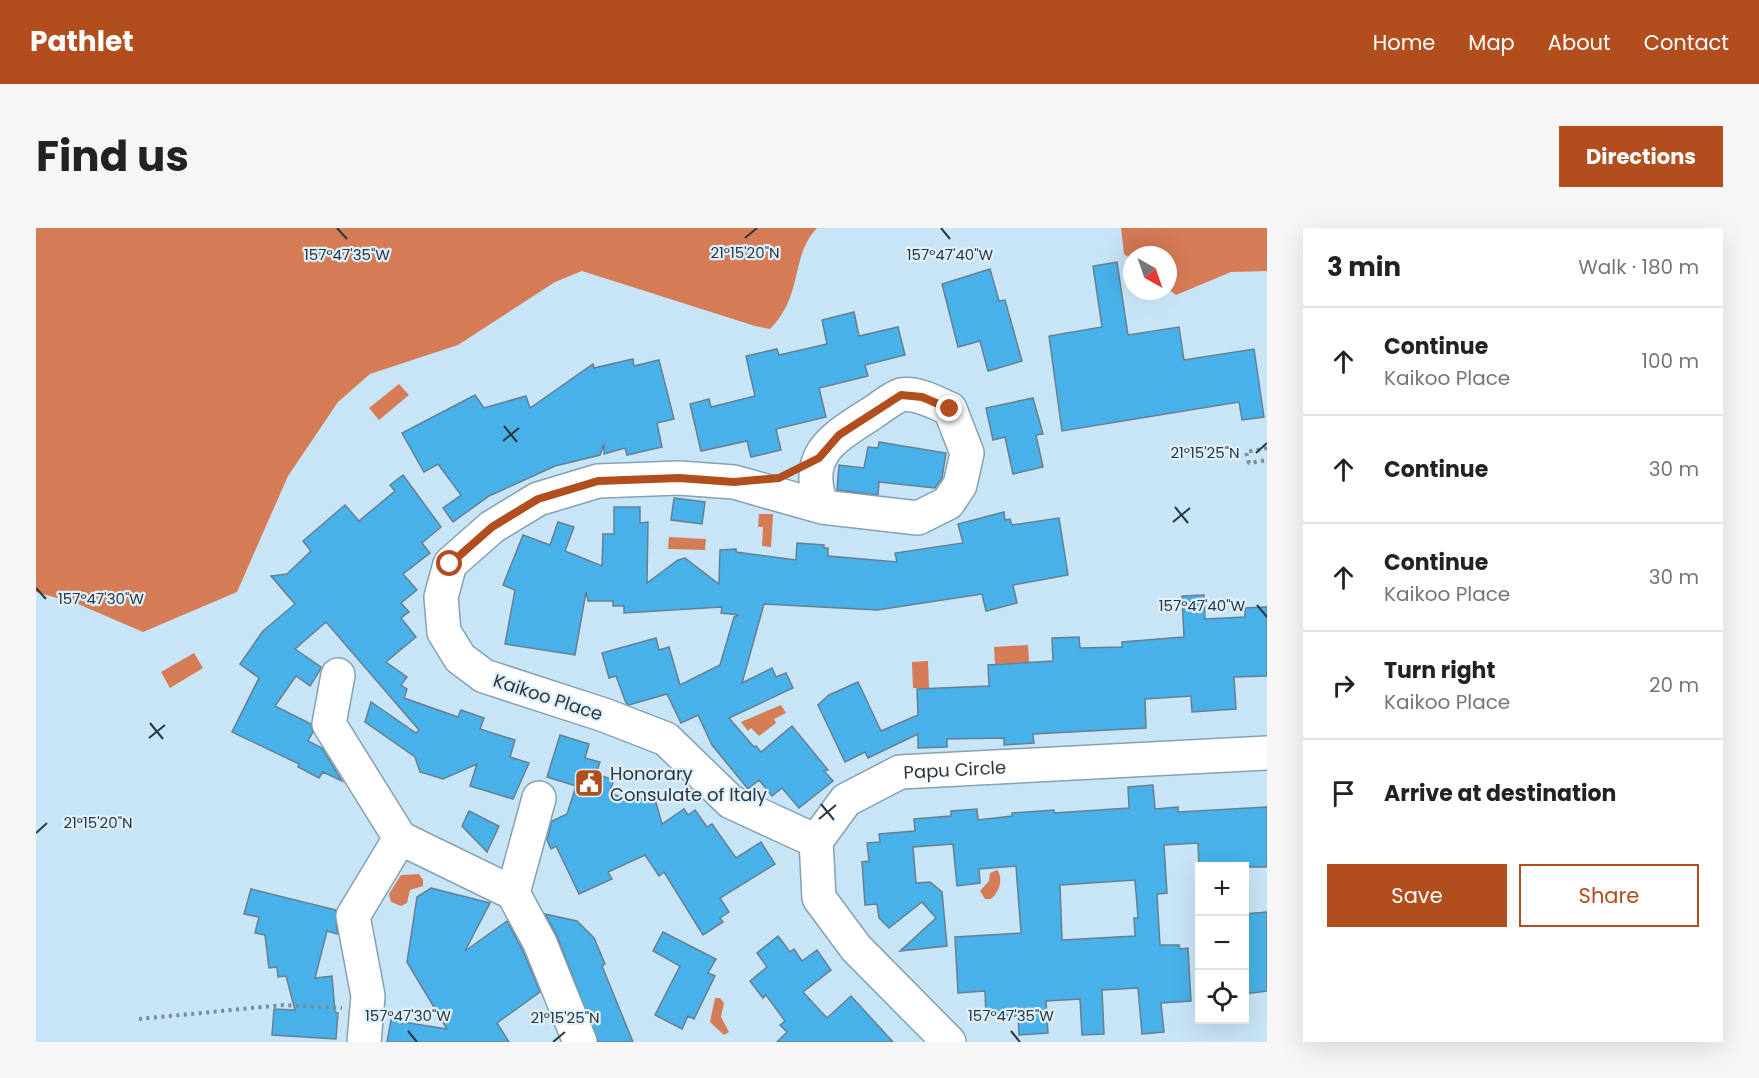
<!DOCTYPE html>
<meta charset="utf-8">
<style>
body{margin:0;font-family:Poppins,sans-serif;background:#f6f6f6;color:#222}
.controls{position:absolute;right:18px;bottom:18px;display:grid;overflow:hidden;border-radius:0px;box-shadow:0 6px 24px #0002}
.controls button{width:54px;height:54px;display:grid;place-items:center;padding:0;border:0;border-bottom:2px solid #e0e0e0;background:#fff;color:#222;font:30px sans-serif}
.compass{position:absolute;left:1087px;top:18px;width:54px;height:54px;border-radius:50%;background:#fff;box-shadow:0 6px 24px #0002;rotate:140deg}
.stop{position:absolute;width:18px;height:18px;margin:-14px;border:4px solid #b24d1d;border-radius:50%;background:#fff}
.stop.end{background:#b24d1d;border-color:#fff;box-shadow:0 2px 6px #0008}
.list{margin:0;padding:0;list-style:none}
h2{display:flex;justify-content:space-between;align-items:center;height:78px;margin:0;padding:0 24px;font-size:26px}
h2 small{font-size:20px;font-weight:400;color:#767676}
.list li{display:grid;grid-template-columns:39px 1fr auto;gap:18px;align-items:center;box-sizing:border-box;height:108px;padding:0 24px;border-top:2px solid #e0e0e0}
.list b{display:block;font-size:22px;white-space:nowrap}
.list p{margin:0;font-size:20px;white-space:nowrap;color:#767676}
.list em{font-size:20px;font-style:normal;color:#767676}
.actions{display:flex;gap:12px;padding:18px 24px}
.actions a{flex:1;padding:14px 0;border:2px solid #b24d1d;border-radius:0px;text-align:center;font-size:21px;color:#b24d1d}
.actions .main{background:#b24d1d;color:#fff}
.icon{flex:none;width:33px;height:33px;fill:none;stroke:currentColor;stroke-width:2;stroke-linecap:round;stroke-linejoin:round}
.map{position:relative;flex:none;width:1231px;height:814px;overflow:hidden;border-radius:0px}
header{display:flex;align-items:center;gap:36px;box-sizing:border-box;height:84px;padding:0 30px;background:#b24d1d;color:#fff}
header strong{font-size:28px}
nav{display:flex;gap:33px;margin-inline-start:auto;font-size:21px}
.intro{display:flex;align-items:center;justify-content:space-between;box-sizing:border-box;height:144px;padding:0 36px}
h1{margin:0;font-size:42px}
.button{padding:15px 27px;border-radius:0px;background:#b24d1d;color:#fff;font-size:21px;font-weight:700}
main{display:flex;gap:36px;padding:0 36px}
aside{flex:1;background:#fff;border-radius:0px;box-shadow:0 6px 24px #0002}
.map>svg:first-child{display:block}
.water{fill:#d57b55}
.building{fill:#49b1e9;stroke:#657f90;stroke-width:1.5;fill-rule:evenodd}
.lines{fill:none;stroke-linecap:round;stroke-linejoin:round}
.minor-casing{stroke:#85a1b2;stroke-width:36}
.path{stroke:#788d99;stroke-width:4;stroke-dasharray:3 4.5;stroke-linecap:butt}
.minor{stroke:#fff;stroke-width:33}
.route{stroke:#b24d1d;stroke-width:8}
.ticks{fill:none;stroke:#2b373e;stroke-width:2}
.labels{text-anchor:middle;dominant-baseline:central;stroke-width:4.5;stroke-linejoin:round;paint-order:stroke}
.street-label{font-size:18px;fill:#2b373e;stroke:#dff0fb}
.poi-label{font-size:18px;fill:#2b373e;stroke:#dff0fb;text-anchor:start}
.ticks-label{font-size:15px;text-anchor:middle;fill:#2b373e;stroke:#dff0fb;stroke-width:4.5;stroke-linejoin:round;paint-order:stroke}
</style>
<header>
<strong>Pathlet</strong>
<nav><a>Home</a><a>Map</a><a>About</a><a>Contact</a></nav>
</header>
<div class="intro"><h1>Find us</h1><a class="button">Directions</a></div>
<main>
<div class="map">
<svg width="1231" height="814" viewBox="0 0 1231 814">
<rect width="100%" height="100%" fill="#c8e5f7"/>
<g class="water">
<path d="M0,0h781c-27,28 -13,67 -47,101l-15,-3 -173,-55 -27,11 -97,63 -88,29 -32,28 -50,74 -51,116 -94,40 -65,-28 -42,-12z"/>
<path d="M1085,0h146v43l-36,1 -55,23 -8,-6v-34h-36v5l-8,-6z"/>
<path d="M363,156l10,11 -30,25 -10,-12z"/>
<path d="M723,286h14l-2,33 -9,-1 1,-19h-5z"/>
<path d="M633,309l37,2 -1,11 -37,-1z"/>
<path d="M992,417l1,17 -34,2 -1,-17z"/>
<path d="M158,425l9,15 -33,20 -9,-16z"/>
<path d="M892,433l1,27h-16l-1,-26z"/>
<path d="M745,477l5,8 -12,6 2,4 -17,13 -8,-8 -3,3 -7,-9z"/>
<path d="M961,642c7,8 2,23 -6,29h-6l-5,-8 9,-10 1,-8z"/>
<path d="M383,646l4,6v6l-13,4 -3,13 -6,3 -10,-4 -2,-8 12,-19z"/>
<path d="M679,770h5l4,5 -3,14 8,15 -5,3 -14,-13z"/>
</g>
<g class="building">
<path d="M1081,34l11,73 51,-8 5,33 70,-11 10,68 -22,3 -3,-18 -177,29 -13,-95 53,-9 -9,-61z"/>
<path d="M954,41l9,32 6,-1 17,61 -34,10 -8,-30 -22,6 -16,-63z"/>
<path d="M818,84l5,24 39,-9 7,28 -40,10 3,11 -49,12 7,29 -50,12 5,21 -30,7 -4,-16 -46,10 -11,-47 19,-5 2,8 44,-11 -9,-40 31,-7 2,6 48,-11 -5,-24z"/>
<path d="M597,131l1,7 25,-6 15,59 -17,4 5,24 -35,8 -2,-7 -21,6v-10l-4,11 -45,11 -66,30 -36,26 -10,-14 18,-13 -23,-31 -14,8 -22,-39 73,-38 9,13 42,-12 4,12 63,-44 1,4z"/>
<path d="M997,170l10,36 -7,1 7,32 -30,7 -8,-37 -12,3 -7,-32z"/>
<path d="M843,214l67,11 -4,25 -7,10 -56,-6 -1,13 -41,-5 2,-25 25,3 4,-21 10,1z"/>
<path d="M367,247l38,52 -19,16 8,10 -27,21 14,16 -16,13 8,9 -8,6 15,19 -30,25 21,15 -6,8 6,4 -3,9 54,19 3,-7 23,8 -4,11 35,11 -5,17 19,6 -16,36 -43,-13 7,-22 -34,15 -23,-7 -5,-15 -50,-35 6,-20 45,31 3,-3 -93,-108 -31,27 26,18 -2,5 -9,14 -14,-10 -21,30 36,18 2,8 -5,9 14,7 20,33 -19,-9 -4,6 -21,-11 1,-3 -67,-32 27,-54 -19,-14 23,-33 32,-27 -24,-28 16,-2 24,-23 -8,-10 42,-36 14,16 36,-30 -5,-6z"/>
<path d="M638,270l31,4 -3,22 -31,-4z"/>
<path d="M578,279h26v16l8,-1 -1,61 31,-23 7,-2 34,26 1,-34 16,-1v3l60,8 1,-17 27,2v3h4v8l69,6 -2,-9 68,-10 -5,-19 46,-12 1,8 5,-1 2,6 47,-7 9,57 -55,10 4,18 -31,8 -4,-17 -105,16 -113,-6 -22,79 30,-15 4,9 10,-4 7,15 -64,30 25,29 2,-1 5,6 31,-26 36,44 -4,1 9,10 -34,27 -17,-20 -10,8 -13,-16 -11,9 -36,-44 -14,-30 -17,8 -14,-29 -38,11 -3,-2 -10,-27 -7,2 -7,-25 54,-15 3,12 10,-3 11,38 40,-20 14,-48 5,-2 -18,-2 1,-6 -98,6v-7h-11v-5h-25l-2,-9 -11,63 -70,-11 10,-54 -12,-5 20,-50 27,10 8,-23 16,5 -9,24 37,15 1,-32h11z"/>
<path d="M1168,367l1,24 40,-2v-9l22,-1v69l-33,1 2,32 -44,3 -1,-16 -46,3 1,29 -113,6 1,9 -30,2v-7l-57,1v8l-29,1v-14l-50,24 -3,-6 -20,10 -27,-57 11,-10 29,-13 23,49 37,-16 -1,-26 72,-3 -1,-21 65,-4 -1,-23 27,-1 1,11 42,-1v-5l62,-5 -2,-41z"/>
<path d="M524,507l29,9 -4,14 15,4 -4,12 18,6 -5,13 27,9 17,-10 9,32 22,-15 4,6 7,-5 12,17 5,-3 24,34 25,-16 14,22 -55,34 9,14 -9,6 3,4 -20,13 -39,-63 -5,4 -14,-21 -37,17 4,7 -33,15 -23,-48 -5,3 -4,-9 5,-19 15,-7 9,-28 -29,-9z"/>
<path d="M1117,557l2,24 23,-2v5l89,-5v60h-68l-1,-24 -34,2 3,48 -10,1 3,51h19l1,4 8,-1 3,53 -30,2 3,29 -22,2 -4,-46 -36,2 2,44 -22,1 -2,-36 -34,2 2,32 -29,2 -1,-19 -32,1 -1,-26 -27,2 -3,-56 66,-4 -5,-67 -37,3 1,14 -23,3 -4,-42 -40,3 3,36 14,-1 12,10 5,54 -47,5 36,-33 -14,-16 -33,26 -10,-10 -2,-14 -12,1 -3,-43 7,-1 -2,-18 13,-1 -1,-8 36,-3 -1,-12 37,-3v-5l26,-2 1,11 34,-4v-3l42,-3v3l75,-5 -1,-21zM1099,652l3,38h-4l1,18 -73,4 -2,-55z"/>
<path d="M433,583l30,15 -12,26 -25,-26z"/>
<path d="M395,660l59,15 -25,48 42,-30 16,30 17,41 -43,31 12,19h-122l4,-22 56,9 -40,-67 10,-65z"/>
<path d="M215,661l85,21 1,24 -10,-3 -12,47 17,-2 3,36 3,1 -2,26 -64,-4 2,-26 21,1 -9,-34 -8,1 -1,-10 -8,1 -4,-33 -10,-2 4,-16 -15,-3z"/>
<path d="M1231,684v79l-22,3v-80z"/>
<path d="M509,686l32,7 17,17 11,26 -3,2 31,76h-35l-41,-106z"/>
<path d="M627,704l53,27 -8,14 7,3 -21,43 -6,-3 -6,13 -27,-14 25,-49 -27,-15z"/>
<path d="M742,708l12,16 4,-3 8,12 15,-11 14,20 -28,22 24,26 24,-22 42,46h-116l10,-10 -7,-7 5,-4 -19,-26 -3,3 -13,-17 17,-14 -10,-14z"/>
</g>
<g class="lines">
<g class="minor-casing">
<g id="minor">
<path d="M302,447l-9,49 71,114"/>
<path d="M364,610l113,55 27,50 40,99"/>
<path d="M780,613l-85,-39 -65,-63 -62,-24 -120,-39 -24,-18 -16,-26 -3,-35 9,-33 42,-37 46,-28 60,-18 81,-3 55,4 88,25 96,11 30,-15 12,-18 7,-32 -17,-44c-14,-6 -33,-17 -49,-14 -10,3 -23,15 -32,20 -39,25 -66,41 -47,92"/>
<path d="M477,665l26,-95"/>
<path d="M328,814l4,-46 -15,-80 47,-78"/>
<path id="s1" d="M913,814l-93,-94 -37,-50 -3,-57 30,-41 54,-28 367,-19"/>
</g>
</g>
<g class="path">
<path d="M1231,220l-21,4 3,11 18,-3"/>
<path d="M103,791l144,-14 59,3"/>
</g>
<use href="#minor" class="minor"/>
</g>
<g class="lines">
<path class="route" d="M414,336l42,-37 46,-28 60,-18 81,-3 55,4 45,-4 40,-20 20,-23 62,-40 21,2 28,12"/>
</g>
<path class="ticks" d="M301,0l10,11M905,0l9,11M709,10l12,-10M468,198l13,16M467,213l16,-13M1220,225l11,-10M1139,279l13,16M1137,294l17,-14M0,360l10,11M1221,377l10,12M114,495l13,16M113,510l16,-13M785,576l13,16M783,591l17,-14M0,605l11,-10M372,803l9,11M975,803l9,11M517,814l12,-10"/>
<defs>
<g id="civic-square" transform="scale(1.5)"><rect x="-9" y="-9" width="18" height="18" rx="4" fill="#b24d1d" stroke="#dff0fb"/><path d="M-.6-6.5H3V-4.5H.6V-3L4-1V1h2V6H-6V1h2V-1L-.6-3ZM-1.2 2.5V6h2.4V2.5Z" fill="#fff"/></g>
</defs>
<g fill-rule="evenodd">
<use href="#civic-square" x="553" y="555"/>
</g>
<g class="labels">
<g class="street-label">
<text transform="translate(512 469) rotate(18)">Kaikoo Place</text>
<text stroke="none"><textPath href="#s1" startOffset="418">Papu Circle</textPath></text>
</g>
<g class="poi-label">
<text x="574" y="545">Honorary<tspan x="574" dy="21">Consulate of Italy</tspan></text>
</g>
</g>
<g class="ticks-label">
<text x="709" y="30">21°15'20"N</text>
<text x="311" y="32">157°47'35"W</text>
<text x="914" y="32">157°47'40"W</text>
<text x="1169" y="230">21°15'25"N</text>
<text x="65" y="376">157°47'30"W</text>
<text x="1166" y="383">157°47'40"W</text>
<text x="62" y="600">21°15'20"N</text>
<text x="372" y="793">157°47'30"W</text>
<text x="975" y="793">157°47'35"W</text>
<text x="529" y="795">21°15'25"N</text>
</g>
</svg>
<div class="controls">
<button>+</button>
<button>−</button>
<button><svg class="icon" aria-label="locate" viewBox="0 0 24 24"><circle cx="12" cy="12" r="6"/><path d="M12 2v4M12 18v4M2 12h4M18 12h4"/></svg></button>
</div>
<svg class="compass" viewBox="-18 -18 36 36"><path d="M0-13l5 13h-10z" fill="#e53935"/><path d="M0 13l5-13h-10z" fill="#767676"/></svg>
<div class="stop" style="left:414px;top:336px"></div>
<div class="stop end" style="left:914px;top:181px"></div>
</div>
<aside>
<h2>3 min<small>Walk · 180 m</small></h2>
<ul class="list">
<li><svg class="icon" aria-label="ahead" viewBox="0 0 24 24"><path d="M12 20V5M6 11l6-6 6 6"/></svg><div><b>Continue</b><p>Kaikoo Place</p></div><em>100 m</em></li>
<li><svg class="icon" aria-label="ahead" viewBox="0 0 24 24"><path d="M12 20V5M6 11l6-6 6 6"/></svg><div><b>Continue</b></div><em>30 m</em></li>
<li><svg class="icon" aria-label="ahead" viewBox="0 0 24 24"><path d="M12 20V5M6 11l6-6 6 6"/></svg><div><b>Continue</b><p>Kaikoo Place</p></div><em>30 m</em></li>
<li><svg class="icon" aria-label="right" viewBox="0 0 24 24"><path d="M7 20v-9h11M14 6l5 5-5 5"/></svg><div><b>Turn right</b><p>Kaikoo Place</p></div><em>20 m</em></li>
<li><svg class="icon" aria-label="arrive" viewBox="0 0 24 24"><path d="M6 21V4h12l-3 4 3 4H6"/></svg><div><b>Arrive at destination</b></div></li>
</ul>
<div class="actions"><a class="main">Save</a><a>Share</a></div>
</aside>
</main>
